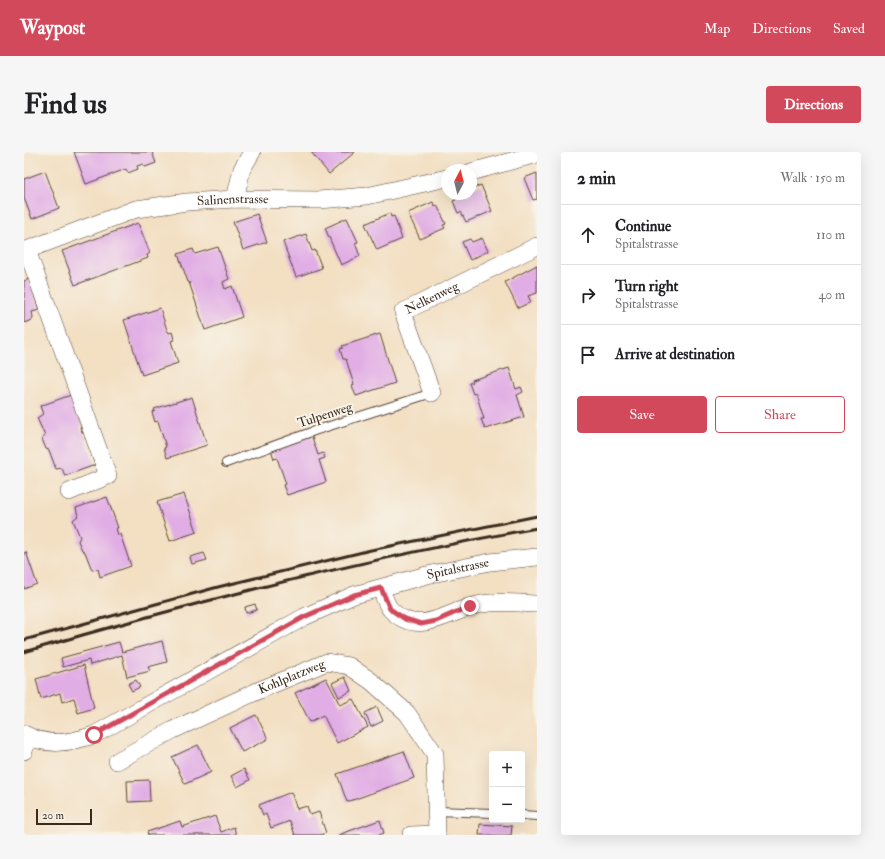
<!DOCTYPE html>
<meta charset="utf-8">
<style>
body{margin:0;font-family:"IM FELL Double Pica",serif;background:#f6f6f6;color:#202124}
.controls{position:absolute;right:12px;bottom:12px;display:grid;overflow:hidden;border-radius:4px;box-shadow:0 4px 16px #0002}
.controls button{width:36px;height:36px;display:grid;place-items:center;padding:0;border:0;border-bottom:1px solid #e0e0e0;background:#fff;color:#202124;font:20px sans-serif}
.compass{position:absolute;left:417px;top:12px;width:36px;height:36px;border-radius:50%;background:#fff;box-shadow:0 4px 16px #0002;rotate:7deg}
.scale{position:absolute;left:12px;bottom:10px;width:56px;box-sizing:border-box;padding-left:4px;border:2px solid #3b2a1e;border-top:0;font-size:11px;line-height:14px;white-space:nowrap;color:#3b2a1e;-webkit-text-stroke:3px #f7f3e8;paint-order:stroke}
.stop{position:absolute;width:12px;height:12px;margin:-9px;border:3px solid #d1495b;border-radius:50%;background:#fff}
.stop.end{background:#d1495b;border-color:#fff;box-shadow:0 1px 4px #0008}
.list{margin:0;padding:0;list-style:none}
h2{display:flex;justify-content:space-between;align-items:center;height:52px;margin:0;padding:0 16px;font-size:17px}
h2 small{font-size:13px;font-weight:400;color:#757577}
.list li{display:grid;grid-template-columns:26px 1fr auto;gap:12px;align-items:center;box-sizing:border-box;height:60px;padding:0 16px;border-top:1px solid #e0e0e0}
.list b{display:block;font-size:15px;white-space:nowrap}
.list p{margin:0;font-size:13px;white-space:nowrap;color:#757577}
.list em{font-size:13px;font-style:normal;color:#757577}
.actions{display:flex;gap:8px;padding:12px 16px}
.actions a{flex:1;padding:9px 0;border:1px solid #d1495b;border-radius:4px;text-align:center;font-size:14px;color:#d1495b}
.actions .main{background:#d1495b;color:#fff}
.icon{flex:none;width:22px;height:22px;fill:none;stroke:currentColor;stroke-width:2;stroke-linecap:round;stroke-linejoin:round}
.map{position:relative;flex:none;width:513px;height:683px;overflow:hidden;border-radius:4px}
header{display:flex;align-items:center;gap:24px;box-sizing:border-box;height:56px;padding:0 20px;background:#d1495b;color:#fff}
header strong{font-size:19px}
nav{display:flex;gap:22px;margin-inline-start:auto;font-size:14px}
.intro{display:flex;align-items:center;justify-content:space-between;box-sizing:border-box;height:96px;padding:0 24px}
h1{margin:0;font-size:28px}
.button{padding:10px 18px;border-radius:4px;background:#d1495b;color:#fff;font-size:14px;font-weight:700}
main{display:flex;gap:24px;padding:0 24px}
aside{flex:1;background:#fff;border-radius:4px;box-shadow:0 4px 16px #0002}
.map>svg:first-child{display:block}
.building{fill:#e1ade5}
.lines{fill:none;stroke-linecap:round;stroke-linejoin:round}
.lane-casing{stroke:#574537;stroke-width:10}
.street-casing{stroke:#574537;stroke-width:18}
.lane{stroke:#fff;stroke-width:8}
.street{stroke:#fff;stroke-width:17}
.rail{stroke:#3b2a1e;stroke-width:3}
.route{stroke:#d1495b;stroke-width:5}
.labels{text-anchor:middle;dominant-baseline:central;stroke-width:4;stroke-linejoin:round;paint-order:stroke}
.street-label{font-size:13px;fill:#3b2a1e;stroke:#f7f3e8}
</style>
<header>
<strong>Waypost</strong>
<nav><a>Map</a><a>Directions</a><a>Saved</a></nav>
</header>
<div class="intro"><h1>Find us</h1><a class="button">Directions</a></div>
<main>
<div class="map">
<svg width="513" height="683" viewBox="0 0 513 683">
<rect width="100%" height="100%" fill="#f7f3e8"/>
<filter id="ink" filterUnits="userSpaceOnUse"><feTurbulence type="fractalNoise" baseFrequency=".025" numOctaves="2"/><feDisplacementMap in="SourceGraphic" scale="8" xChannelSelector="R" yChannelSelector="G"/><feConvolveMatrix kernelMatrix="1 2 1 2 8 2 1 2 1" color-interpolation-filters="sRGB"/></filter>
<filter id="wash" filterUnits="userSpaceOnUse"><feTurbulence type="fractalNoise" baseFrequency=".012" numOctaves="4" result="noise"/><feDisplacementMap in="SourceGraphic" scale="16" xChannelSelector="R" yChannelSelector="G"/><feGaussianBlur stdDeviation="0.9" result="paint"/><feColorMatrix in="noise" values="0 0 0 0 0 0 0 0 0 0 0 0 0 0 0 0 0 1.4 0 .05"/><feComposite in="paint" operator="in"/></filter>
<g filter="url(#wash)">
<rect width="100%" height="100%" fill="#f3dfc2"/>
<g id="blocks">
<g class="building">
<path d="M50,0h78l4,11 -11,4 -2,-3 -6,2 1,3 -10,4 -2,-4 -40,15z"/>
<path d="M287,0h44l-26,22z"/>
<path d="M21,19l14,37 -27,11 -8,-21v-19z"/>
<path d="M513,21v26l-4,1 -9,-22z"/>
<path d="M457,33l11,26 -26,11 -5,-10 -3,1 -5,-12 3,-1 -1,-3 6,-3h10v-7l2,1z"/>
<path d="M409,50l2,4 2,-1 9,19 -3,1 2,3 -25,11 -12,-26z"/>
<path d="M366,61l1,4 3,-1 8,23 -25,11 -12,-26z"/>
<path d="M233,62l10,28 -24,8 -10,-28z"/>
<path d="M323,66l11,24 -3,1 5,13 -19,9 -16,-37z"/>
<path d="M114,71l12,30 -3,2 1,3 -73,27 -13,-34z"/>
<path d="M282,82l6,17 3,-1 7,18 -26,9 -13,-35z"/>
<path d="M458,86l6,13 -18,9 -8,-18 8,-3 2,3z"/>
<path d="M194,95l11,32 -6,3 1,4 1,3 7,-3 10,31 -37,13 -16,-48h-1l-10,-28 15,-5 2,5z"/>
<path d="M513,113v28l-9,3 3,6 -13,6 -13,-26z"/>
<path d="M5,127l10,31 -7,2 1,5 -1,3 -8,3v-42z"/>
<path d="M136,156l7,22 2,3 3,-1 1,3 1,5 -3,1 7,22 -36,12 -18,-55z"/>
<path d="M356,182l15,49 -39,13 -4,-10 2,-1 -8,-26h-3l-3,-10 3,-1 -1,-2z"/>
<path d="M485,216l7,21 5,-2 2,5 -6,3 7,22 -39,12 -4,-10h3l-8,-26 -3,1 -4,-11 4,-1 -1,-2z"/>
<path d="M47,243l11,31 -2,1 3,7 1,-1 11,32 -30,11 -3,-8 -6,1 -7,-19 -3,-1 -4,-10 3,-3 -8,-18 6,-4 -3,-8z"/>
<path d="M168,245l15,48 -40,13 -3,-10 2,-1 -8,-26 -3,1 -3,-10 3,-1 -1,-2z"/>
<path d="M287,282l7,21 5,-2 2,5 -6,2 7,22 -39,13 -4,-10 3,-1 -9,-26 -3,1 -3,-10z"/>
<path d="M160,342l13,38 -27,9 -13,-39z"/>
<path d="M83,345l11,31h-2l2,7 2,-1 11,32 -31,11 -2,-8 -6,1 -7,-18 -3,-2 -4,-9 2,-4 -7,-17 5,-4 -2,-8z"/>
<path d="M2,400l11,32 -13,5v-36z"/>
<path d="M180,401l3,7 -15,4 -2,-7z"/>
<path d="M231,452l2,6 -11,3 -1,-6z"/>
<path d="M138,489l5,21 -19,5 2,4 -23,6 -5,-22 -32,10 -1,-5 -26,7 -2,-9 58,-16 3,10z"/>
<path d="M60,513l10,43 -16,5 -4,-15 -12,4 -2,-9 -19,6 -5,-20z"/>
<path d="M321,525l6,14 -12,6 -7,-14z"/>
<path d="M302,526l14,27 13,-6 15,28 -31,16 -14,-28 -13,7 -15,-29z"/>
<path d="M112,528l4,7 -8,4 -4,-7z"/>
<path d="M353,555l6,14 -12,6 -6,-14z"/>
<path d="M232,563l12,24 -26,13 -12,-24z"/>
<path d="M174,593l13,27 -26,12 -13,-27z"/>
<path d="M380,599l10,27 -67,24 -10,-28z"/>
<path d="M220,617l6,11 -13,7 -6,-11z"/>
<path d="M125,628l1,21 -22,1 -1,-21z"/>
<path d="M267,640l6,17 10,-3 3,9 9,-3 7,21 -6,2h-25l-5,-14 -19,7 -5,-14 -3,1 -4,-10z"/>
<path d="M191,664l6,16 13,-5 2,8h-88l-1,-3 33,-11 2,6z"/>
<path d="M356,668l4,13 -5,2h-41z"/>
<path d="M456,672l32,2 -1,9h-32z"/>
</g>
</g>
</g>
<g filter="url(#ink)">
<use href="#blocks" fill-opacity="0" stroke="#574537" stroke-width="1"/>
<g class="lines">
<g class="lane-casing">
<g id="lane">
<path d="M202,311l88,-32 118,-38"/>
<path d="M413,659l55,2"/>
<path d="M498,663l15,1"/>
</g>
</g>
<g class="street-casing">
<g id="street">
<path d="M447,20l66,-18"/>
<path d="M211,47l7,-30 10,-17"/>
<path d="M3,98l81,226 -39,16"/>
<path id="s1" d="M0,99l112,-42 51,-7 48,-3 84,1 48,-4 80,-18"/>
<path id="s2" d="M408,241l-29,-81 134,-66"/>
<path d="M357,436c2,6 5,17 10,22 26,26 52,5 79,-3 21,-7 45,-4 67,-3"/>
<path id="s3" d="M0,582c24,13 45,9 70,1l210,-118 50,-22 73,-20 63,-13 47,-5"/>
<path d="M0,599l4,-15"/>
<path id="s4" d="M93,609l56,-31 89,-41 65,-27 22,4 22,15 36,32 28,41 2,81"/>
<path d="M387,683l26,-1"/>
</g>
</g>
<use href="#lane" class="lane"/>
<use href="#street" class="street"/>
<g class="rail">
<path d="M0,488l194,-53 153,-37 166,-34"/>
<path d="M0,500c169,-50 340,-93 513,-124"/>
</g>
</g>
</g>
<g class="lines" filter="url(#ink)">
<path class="route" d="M70,583l210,-118 50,-22 27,-7 9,21 15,10 16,5 15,-3 34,-15"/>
</g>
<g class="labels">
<g class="street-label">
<text stroke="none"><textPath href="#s1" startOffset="217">Salinenstrasse</textPath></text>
<text stroke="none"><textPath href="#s2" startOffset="118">Nelkenweg</textPath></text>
<text transform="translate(301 263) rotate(-18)">Tulpenweg</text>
<text stroke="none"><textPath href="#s3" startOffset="475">Spitalstrasse</textPath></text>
<text stroke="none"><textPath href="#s4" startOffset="194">Kohlplatzweg</textPath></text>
</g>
</g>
</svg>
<div class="controls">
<button>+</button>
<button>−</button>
</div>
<svg class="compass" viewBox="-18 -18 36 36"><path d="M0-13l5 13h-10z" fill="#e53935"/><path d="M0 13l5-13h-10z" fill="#757577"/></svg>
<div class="scale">20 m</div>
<div class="stop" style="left:70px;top:583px"></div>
<div class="stop end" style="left:446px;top:454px"></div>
</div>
<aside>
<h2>2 min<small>Walk · 150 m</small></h2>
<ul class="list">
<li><svg class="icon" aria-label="ahead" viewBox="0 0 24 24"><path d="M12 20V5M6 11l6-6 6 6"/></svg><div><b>Continue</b><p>Spitalstrasse</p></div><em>110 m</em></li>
<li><svg class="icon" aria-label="right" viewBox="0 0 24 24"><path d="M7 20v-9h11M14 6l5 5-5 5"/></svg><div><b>Turn right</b><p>Spitalstrasse</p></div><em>40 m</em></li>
<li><svg class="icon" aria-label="arrive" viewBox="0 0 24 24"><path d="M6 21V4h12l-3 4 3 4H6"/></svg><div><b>Arrive at destination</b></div></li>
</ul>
<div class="actions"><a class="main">Save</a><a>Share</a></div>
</aside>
</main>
